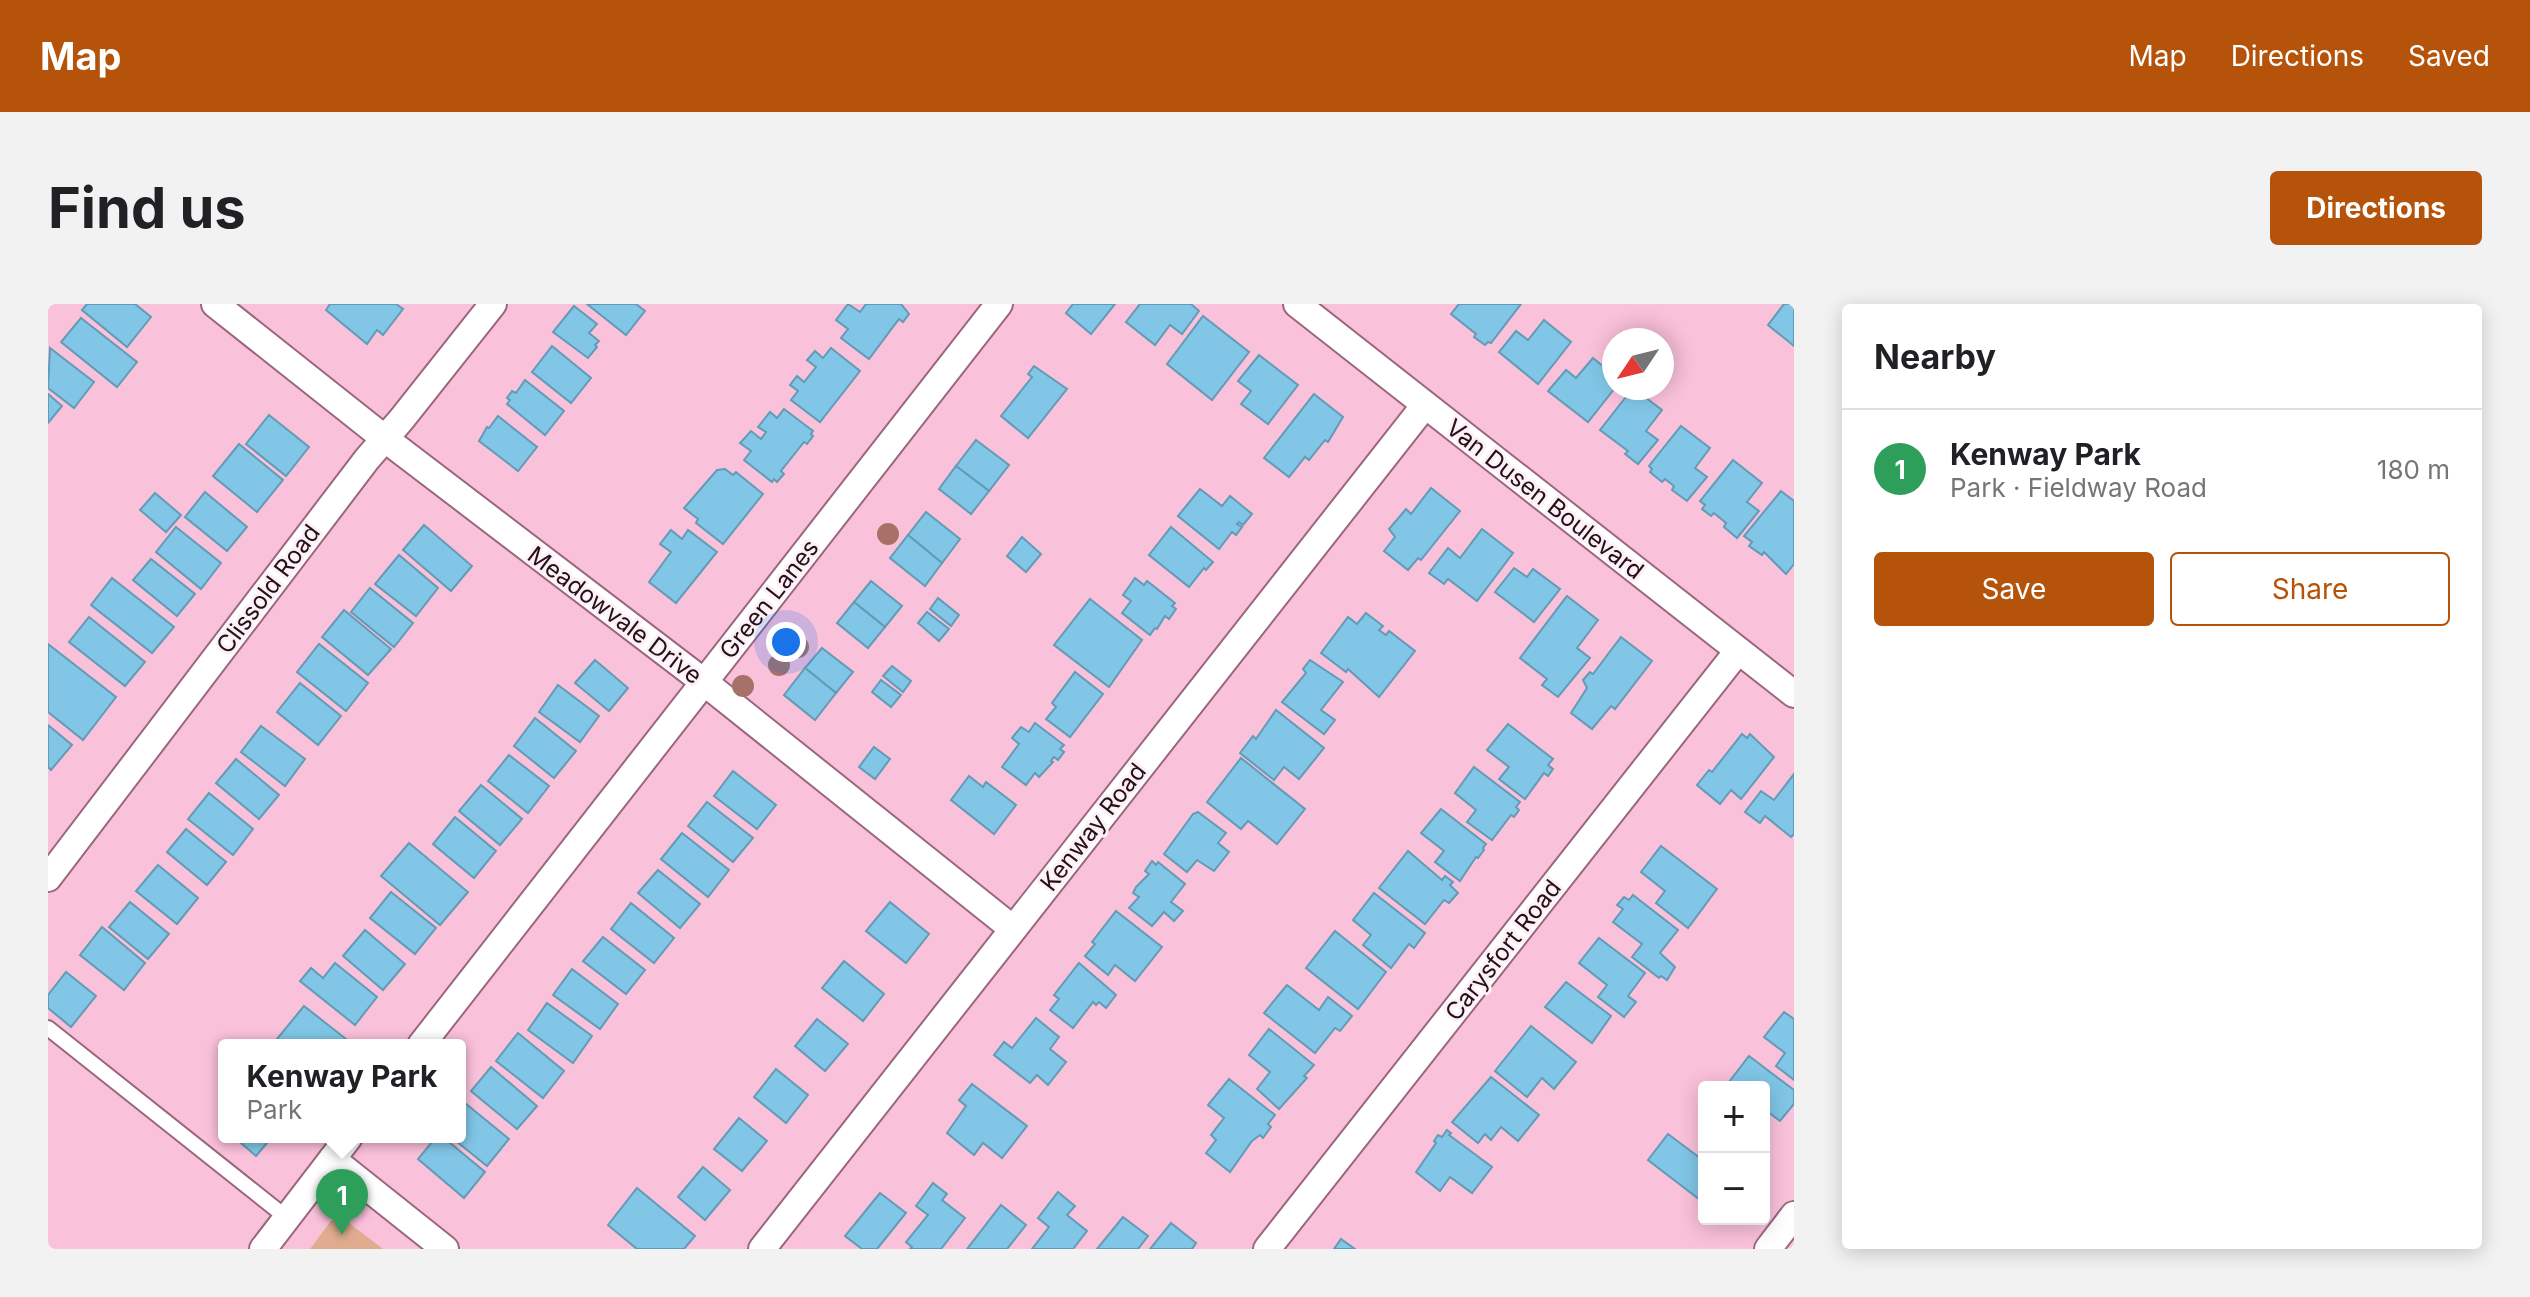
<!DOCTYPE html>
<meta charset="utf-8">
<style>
body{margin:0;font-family:Inter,sans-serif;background:#f2f2f2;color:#202124}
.controls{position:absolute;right:24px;bottom:24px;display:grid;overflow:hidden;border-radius:8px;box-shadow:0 4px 20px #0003}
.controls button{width:72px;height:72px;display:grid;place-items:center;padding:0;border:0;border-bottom:2px solid #e0e0e0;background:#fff;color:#202124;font:40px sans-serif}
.compass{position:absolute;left:1554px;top:24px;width:72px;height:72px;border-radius:50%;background:#fff;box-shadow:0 4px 20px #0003;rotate:235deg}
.you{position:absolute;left:738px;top:338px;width:28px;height:28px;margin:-20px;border:6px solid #fff;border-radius:50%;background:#1a73e8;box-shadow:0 0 0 12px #1a73e833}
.badge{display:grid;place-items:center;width:52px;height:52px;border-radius:50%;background:#b45309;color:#fff;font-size:26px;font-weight:700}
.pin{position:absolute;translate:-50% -66px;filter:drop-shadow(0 2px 4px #0008)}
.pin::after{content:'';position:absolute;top:42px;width:28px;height:24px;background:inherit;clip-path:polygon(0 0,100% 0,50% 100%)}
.popup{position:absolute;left:170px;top:735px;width:248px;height:104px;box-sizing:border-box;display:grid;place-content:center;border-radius:8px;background:#fff;filter:drop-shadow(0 2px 6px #0005);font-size:26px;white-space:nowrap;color:#757577}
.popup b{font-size:30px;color:#202124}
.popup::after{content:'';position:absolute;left:50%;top:100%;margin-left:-16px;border:16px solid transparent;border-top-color:#fff}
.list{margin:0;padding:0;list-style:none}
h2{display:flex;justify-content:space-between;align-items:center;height:104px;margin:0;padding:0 32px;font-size:34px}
h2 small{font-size:26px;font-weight:400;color:#757577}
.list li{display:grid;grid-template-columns:52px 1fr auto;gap:24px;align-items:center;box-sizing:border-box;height:120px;padding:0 32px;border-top:2px solid #e0e0e0}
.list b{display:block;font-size:30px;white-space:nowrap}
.list p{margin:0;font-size:26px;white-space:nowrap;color:#757577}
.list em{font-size:26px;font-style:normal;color:#757577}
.actions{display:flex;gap:16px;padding:24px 32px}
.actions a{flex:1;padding:18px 0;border:2px solid #b45309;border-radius:8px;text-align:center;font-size:28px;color:#b45309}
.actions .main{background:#b45309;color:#fff}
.map{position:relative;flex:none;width:1746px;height:945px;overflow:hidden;border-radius:8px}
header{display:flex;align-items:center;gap:48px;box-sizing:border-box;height:112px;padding:0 40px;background:#b45309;color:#fff}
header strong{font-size:38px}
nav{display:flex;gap:44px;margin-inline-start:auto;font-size:28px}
.intro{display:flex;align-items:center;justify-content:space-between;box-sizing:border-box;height:192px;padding:0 48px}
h1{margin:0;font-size:56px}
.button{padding:20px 36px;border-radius:8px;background:#b45309;color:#fff;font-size:28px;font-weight:700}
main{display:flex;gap:48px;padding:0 48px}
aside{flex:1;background:#fff;border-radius:8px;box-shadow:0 4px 20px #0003}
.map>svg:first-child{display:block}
.green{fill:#e0ac8f}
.building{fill:#81c6e7;stroke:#629bb6;stroke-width:2}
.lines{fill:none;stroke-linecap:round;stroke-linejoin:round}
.lane-casing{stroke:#9a677f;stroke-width:18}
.street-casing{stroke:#9a677f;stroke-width:30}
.lane{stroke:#fff;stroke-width:14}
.street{stroke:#fff;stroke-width:26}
.tree{fill:#a87167}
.labels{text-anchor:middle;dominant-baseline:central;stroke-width:6;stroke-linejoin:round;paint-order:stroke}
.street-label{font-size:24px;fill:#24101a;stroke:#fdf1f6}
</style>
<header>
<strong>Map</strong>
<nav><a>Map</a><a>Directions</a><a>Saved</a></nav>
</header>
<div class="intro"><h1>Find us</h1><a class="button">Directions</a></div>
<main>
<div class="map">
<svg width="1746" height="945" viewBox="0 0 1746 945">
<rect width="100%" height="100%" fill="#fac1da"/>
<path class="green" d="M290,915l7,1 38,29h-73l21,-28z"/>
<g class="building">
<path d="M39,0h48l16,13 -24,30 -45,-37z"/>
<path d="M282,0h66l7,5 -20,26 -6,-5 -10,14 -41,-34z"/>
<path d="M539,0h49l9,7 -19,24z"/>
<path d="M800,0l12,8 6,-8h35l8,10 -6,8 -4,-3 -30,40 -28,-21 7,-9 -12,-9z"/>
<path d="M1025,0h42l-24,30 -25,-21z"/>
<path d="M1092,0h51l8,7 -17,23 -12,-9 -15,20 -29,-23z"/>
<path d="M1411,0h62l-30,39 -3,-1 -3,3 -11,-8 2,-3 -25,-20z"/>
<path d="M1736,0h10v42l-26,-21z"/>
<path d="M526,2l23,18 -8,9 10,8 -4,4 2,2 -9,11 -35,-26z"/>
<path d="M1155,12l46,36 -37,48 -45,-36z"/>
<path d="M33,14l56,44 -20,25 -56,-45z"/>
<path d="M1496,16l27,22 -33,42 -39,-32 17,-21 12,9z"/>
<path d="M504,42l39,32 -20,25 -39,-31z"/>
<path d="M2,44l44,34 -20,26 -26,-20z"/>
<path d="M783,44l29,23 -40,51 -29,-22 7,-9 -8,-6 7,-9 7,6 12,-15 -9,-7 8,-9 8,7z"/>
<path d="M1211,51l39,30 -30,39 -27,-20 10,-13 -13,-10z"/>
<path d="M1545,54l21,17 1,13 -27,34 -40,-31 18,-21 10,8z"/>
<path d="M986,62l33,23 -39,49 -27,-22 31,-39 -4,-3z"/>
<path d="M477,76l39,31 -19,24 -38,-31 3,-4 -3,-2 5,-7 4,2z"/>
<path d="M1585,84l29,22 -16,21 12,9 -20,24 -13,-10 3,-3 -28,-21z"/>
<path d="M0,90l14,12 -14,17z"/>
<path d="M1266,90l29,23 -15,25 -3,-2 -16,20 -4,-3 -16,20 -25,-19z"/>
<path d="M736,105l29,22 -2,3 2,2 -6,8 -3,-2 -23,29 3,3 -7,8 -3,-3 -2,3 -28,-22 7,-9 -11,-8 11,-12 10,8 5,-7 -8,-5 12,-15 7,6z"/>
<path d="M221,111l40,32 -23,29 -40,-32z"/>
<path d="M450,112l39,31 -19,24 -39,-30 8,-14 2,1z"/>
<path d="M1633,122l29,22 -15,20 12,9 -20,24 -15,-11 2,-4 -9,-7 -3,3 -12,-10 2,-3 -3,-3z"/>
<path d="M928,136l33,25 -20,26 -33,-25z"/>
<path d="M191,140l44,36 -26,32 -44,-36z"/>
<path d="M1685,156l29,23 -15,19 12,9 -22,27 -13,-11 2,-4 -12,-10 -3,3 -9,-7 3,-4 -5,-4z"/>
<path d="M908,162l33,25 -18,23 -32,-25z"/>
<path d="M677,165l8,6 3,-3 27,22 -40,50 -27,-21 2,-4 -14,-11 33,-38z"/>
<path d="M1383,184l29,23 -39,49 -3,-2 -10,12 -24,-19 11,-14 -6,-8 17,-20 5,5z"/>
<path d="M1152,185l22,17 8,-10 22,18 -9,11 -4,-3 -2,2 5,3 -6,8 -4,-3 -13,17 -41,-33z"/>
<path d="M1733,187l13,10v63l-8,10 -22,-22 -2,3 -13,-9 3,-4 -8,-6z"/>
<path d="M157,188l42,35 -20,24 -42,-34z"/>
<path d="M107,189l26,22 -15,17 -26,-22z"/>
<path d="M878,208l34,27 -18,24 -34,-28z"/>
<path d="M376,221l48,41 -21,25 -48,-41z"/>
<path d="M128,223l45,36 -20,26 -45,-37z"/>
<path d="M1123,223l42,35 -7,8 -2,-2 -15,19 -40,-32z"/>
<path d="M1434,225l31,24 -36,48 -29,-22 -4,5 -15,-11 19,-25 12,10z"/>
<path d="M623,226l11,9 6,-9 29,22 -41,51 -27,-21 22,-30 -11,-8z"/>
<path d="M860,231l34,28 -17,23 -35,-28z"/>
<path d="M974,233l19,17 -15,18 -19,-16z"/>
<path d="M351,251l39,33 -22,28 -41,-32z"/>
<path d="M103,255l44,35 -18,22 -44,-36z"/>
<path d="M1466,264l13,9 6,-8 27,20 -26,33 -39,-30z"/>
<path d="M64,274l62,49 -22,26 -61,-48z"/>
<path d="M1087,274l9,7 3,-4 28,22 -3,3 4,3 -7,10 -4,-3 -8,13 -2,-1 -5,7 -28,-22 9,-12 -8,-6z"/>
<path d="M823,277l31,25 -17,21 -31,-25z"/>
<path d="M322,284l43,35 -19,24 -43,-35z"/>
<path d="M1519,292l31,24 -21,28 13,10 -32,39 -16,-12 5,-6 -27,-21z"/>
<path d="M890,294l21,17 -8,11 -21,-17z"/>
<path d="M1042,295l52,41 -33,47 -55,-42z"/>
<path d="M806,298l31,25 -17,21 -31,-25z"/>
<path d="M296,306l47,39 -23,26 -46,-38z"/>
<path d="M879,308l22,17 -10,12 -21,-18z"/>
<path d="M1318,309l17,13 -4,4 7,5 3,-4 26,20 -36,46 -31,-28 -2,3 -25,-19 27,-36 9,7z"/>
<path d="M41,313l56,45 -20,24 -56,-44z"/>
<path d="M1573,333l31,24 -37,48 -4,-3 -19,23 -21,-16 16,-25 -4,-8 7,-8 3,2z"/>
<path d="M0,340l68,53 -33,43 -35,-28z"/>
<path d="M271,340l49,39 -22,28 -49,-39z"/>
<path d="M774,344l31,24 -17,21 -31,-25z"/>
<path d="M547,356l33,28 -19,23 -34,-28z"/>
<path d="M1262,356l33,22 -22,28 14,10 -11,14 -42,-32 24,-29 -3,-4z"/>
<path d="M844,362l19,15 -8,11 -20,-16z"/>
<path d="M757,364l31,25 -21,27 -31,-25z"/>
<path d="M1027,368l28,22 -33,43 -24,-18 10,-12 -4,-4z"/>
<path d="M833,376l20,15 -10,12 -19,-15z"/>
<path d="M252,379l41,33 -23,29 -41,-33z"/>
<path d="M510,381l41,31 -19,26 -41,-30z"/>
<path d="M1228,406l48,38 -25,31 -15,-12 -10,13 -34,-27 13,-17 3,3z"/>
<path d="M487,414l41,33 -22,27 -40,-32z"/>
<path d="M987,419l29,22 -4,4 4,3 -6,8 -4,-3 -3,4 2,1 -14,15 -4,-4 -9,12 -24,-18 17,-23 -7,-6 9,-11 8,5z"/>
<path d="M1460,420l45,35 -5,6 5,4 -5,7 -4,-3 -19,26 -26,-20 10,-12 -22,-17z"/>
<path d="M0,421l24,20 -21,25 -3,-3z"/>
<path d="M213,422l44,33 -20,27 -44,-34z"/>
<path d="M1694,430l5,4 3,-4 24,23 -33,42 -10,-9 -11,14 -23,-19 12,-15 3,2z"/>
<path d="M826,443l16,12 -15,20 -16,-12z"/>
<path d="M461,451l40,31 -21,27 -40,-32z"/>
<path d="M1193,454l64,51 -28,35 -29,-23 -7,8 -34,-27z"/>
<path d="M188,455l43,36 -20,24 -43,-36z"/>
<path d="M1426,463l46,35 -4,5 3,3 -5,7 -3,-2 -19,25 -25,-18 9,-12 -21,-17z"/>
<path d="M685,467l43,34 -19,24 -43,-33z"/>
<path d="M1746,470v60l-3,3 -26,-21 -5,7 -15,-11 16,-21 13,9z"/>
<path d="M921,472l14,11 3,-5 30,23 -22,29 -43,-34z"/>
<path d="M433,481l41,34 -22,26 -41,-34z"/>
<path d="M161,489l44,36 -20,26 -45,-36z"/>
<path d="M659,498l46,36 -20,24 -45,-36z"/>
<path d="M1393,505l45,35 -3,4 1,2 -6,8 -2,-1 -16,24 -25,-19 9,-11 -23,-18z"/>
<path d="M1150,508l28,21 -8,10 11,9 -15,19 -17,-11 -10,12 -23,-18 29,-40z"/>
<path d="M407,513l41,34 -22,27 -41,-34z"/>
<path d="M138,525l40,33 -19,23 -40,-33z"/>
<path d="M634,529l47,37 -21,27 -47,-38z"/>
<path d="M361,539l59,49 -28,33 -59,-49z"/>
<path d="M1613,542l56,43 -29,39 -32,-25 9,-12 -24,-19z"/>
<path d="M1360,547l34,29 3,-4 8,6 -3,3 8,8 -9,10 -5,-3 -19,24 -46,-36z"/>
<path d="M1104,557l4,4 2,-3 27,22 -14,18 12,9 -9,10 -10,-9 -12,14 -23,-18 10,-11 -6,-4 3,-6 13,-13 -4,-3z"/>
<path d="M110,561l40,33 -21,26 -41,-33z"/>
<path d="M610,566l42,34 -20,24 -42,-35z"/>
<path d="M343,588l45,36 -21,26 -45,-36z"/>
<path d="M1326,589l51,40 -11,15 -5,-4 -18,24 -28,-23 8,-10 -18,-15z"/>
<path d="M1585,591l45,35 -18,23 15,14 -8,13 -6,-4 -2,2 -27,-21 10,-13 -29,-22 10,-13 -6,-4 7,-8 5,3z"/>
<path d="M82,598l39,32 -21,25 -39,-32z"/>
<path d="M842,598l39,32 -23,29 -40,-32z"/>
<path d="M583,599l43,35 -20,25 -43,-34z"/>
<path d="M1068,607l46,36 -27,34 -20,-16 -7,10 -23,-19 10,-12 -3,-2z"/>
<path d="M54,623l43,36 -21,27 -44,-35z"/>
<path d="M317,626l40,34 -22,26 -40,-34z"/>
<path d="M1287,627l51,41 -28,37 -52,-41z"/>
<path d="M555,633l42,33 -19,24 -43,-33z"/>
<path d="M1551,634l46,35 -17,23 8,6 -12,15 -26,-20 9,-12 -28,-22z"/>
<path d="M796,657l40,33 -21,27 -41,-33z"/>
<path d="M287,659l42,34 -22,28 -55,-44 11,-13 12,10z"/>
<path d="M1031,659l37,32 -10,13 -7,-6 -3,3 -3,-3 -20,26 -23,-18 9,-11 -5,-4z"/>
<path d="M524,665l46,35 -18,25 -47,-34z"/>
<path d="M18,668l30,24 -25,31 -23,-19v-13z"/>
<path d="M1518,678l45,34 -19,27 -47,-36z"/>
<path d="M1239,681l32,25 9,-13 24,19 -12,15 -5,-3 -20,25 -51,-40z"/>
<path d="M499,699l45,33 -19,27 -45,-33z"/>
<path d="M256,702l42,33 -6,6h-56l-7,-6z"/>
<path d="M1736,708l10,7v61l-18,-14 9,-13 -21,-16z"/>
<path d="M988,714l23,19 -9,12 16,13 -18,23 -11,-10 -7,8 -36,-28 10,-13 8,6z"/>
<path d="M769,715l31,25 -23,27 -30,-25z"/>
<path d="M1483,722l45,36 -22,27 -12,-11 -15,19 -32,-26z"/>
<path d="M1221,725l45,36 -10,11 3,2 -28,31 -22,-20 13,-17 -21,-17z"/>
<path d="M470,729l46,38 -21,27 -47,-37z"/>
<path d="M1701,752l45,34v14l-14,17 -16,-12v-22h-28l-7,-5z"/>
<path d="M443,763l46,39 -20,23 -46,-38z"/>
<path d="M728,765l32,26 -22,28 -32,-26z"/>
<path d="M1443,773l48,38 -21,26 -17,-14 -10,13 -6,-6 -7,9 -26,-21z"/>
<path d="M1181,775l46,36 -7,9 3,3 -8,11 -3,-3 -8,6 -22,31 -24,-19 10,-13 -5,-5 13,-17 -16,-13z"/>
<path d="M924,780l55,42 -25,32 -19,-15 -9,12 -27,-22 19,-27 -7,-6z"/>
<path d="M417,799l44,36 -22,27 -36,-29h9v-28z"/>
<path d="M691,814l28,23 -25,30 -28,-22z"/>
<path d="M1399,826l4,3 -2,2 43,32 -20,26 -22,-16 -10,14 -24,-19 20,-29 -2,-2 4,-6 4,2z"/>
<path d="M1620,830l36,27v42l-56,-43z"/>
<path d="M186,833h38l-16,19z"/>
<path d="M388,833h7l42,35 -21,26 -46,-39z"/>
<path d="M655,863l27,23 -25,30 -27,-23z"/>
<path d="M885,879l14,11 -5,6 23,18 -24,31h-31l2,-2 -6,-5 22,-27 -12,-9z"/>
<path d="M589,884l58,48 -11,13h-47l-29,-24z"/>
<path d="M1010,888l17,14 -8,9 20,16 -14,18h-41l17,-22 -11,-9z"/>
<path d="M832,889l26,20 -29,36h-15l-17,-13z"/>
<path d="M953,901l25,20 -19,24h-40z"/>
<path d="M1075,913l25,19 -10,13h-41z"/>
<path d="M1123,919l25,20 -4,6h-42z"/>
<path d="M1293,935l14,10h-21z"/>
</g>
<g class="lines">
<g class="lane-casing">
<path id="lane" d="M0,724l239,190"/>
</g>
<g class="street-casing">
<g id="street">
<path d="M167,0l169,134 320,244 309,247"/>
<path d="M1249,0l497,390"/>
<path d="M0,574l319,-419 34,-39 92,-116"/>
<path d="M373,741l578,-741"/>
<path d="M284,855l113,90"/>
<path d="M215,945l86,-112"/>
<path d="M714,945l663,-844"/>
<path d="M1219,945l471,-598"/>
<path d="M1720,945l26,-34"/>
</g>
</g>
<use href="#lane" class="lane"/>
<use href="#street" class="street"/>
</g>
<g class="tree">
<circle cx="840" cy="230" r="11"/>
<circle cx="750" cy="343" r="11"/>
<circle cx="731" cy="361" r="11"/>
<circle cx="695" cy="382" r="11"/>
</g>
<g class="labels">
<g class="street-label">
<text transform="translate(1497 195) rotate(38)">Van Dusen Boulevard</text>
<text transform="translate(220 285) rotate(-53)">Clissold Road</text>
<text transform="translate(721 295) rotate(-52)">Green Lanes</text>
<text transform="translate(567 311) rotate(37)">Meadowvale Drive</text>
<text transform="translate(1045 523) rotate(-52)">Kenway Road</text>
<text transform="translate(1455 646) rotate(-52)">Carysfort Road</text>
</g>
</g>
</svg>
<div class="controls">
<button>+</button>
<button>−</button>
</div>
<svg class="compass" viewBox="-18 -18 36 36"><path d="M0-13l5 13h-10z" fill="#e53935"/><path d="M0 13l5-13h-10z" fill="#757577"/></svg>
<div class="you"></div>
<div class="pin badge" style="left:294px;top:931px;background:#2e9e5b">1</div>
<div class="popup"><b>Kenway Park</b>Park</div>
</div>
<aside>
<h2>Nearby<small></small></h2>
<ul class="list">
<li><span class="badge" style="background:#2e9e5b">1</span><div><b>Kenway Park</b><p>Park · Fieldway Road</p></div><em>180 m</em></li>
</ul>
<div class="actions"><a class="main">Save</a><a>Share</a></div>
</aside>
</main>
